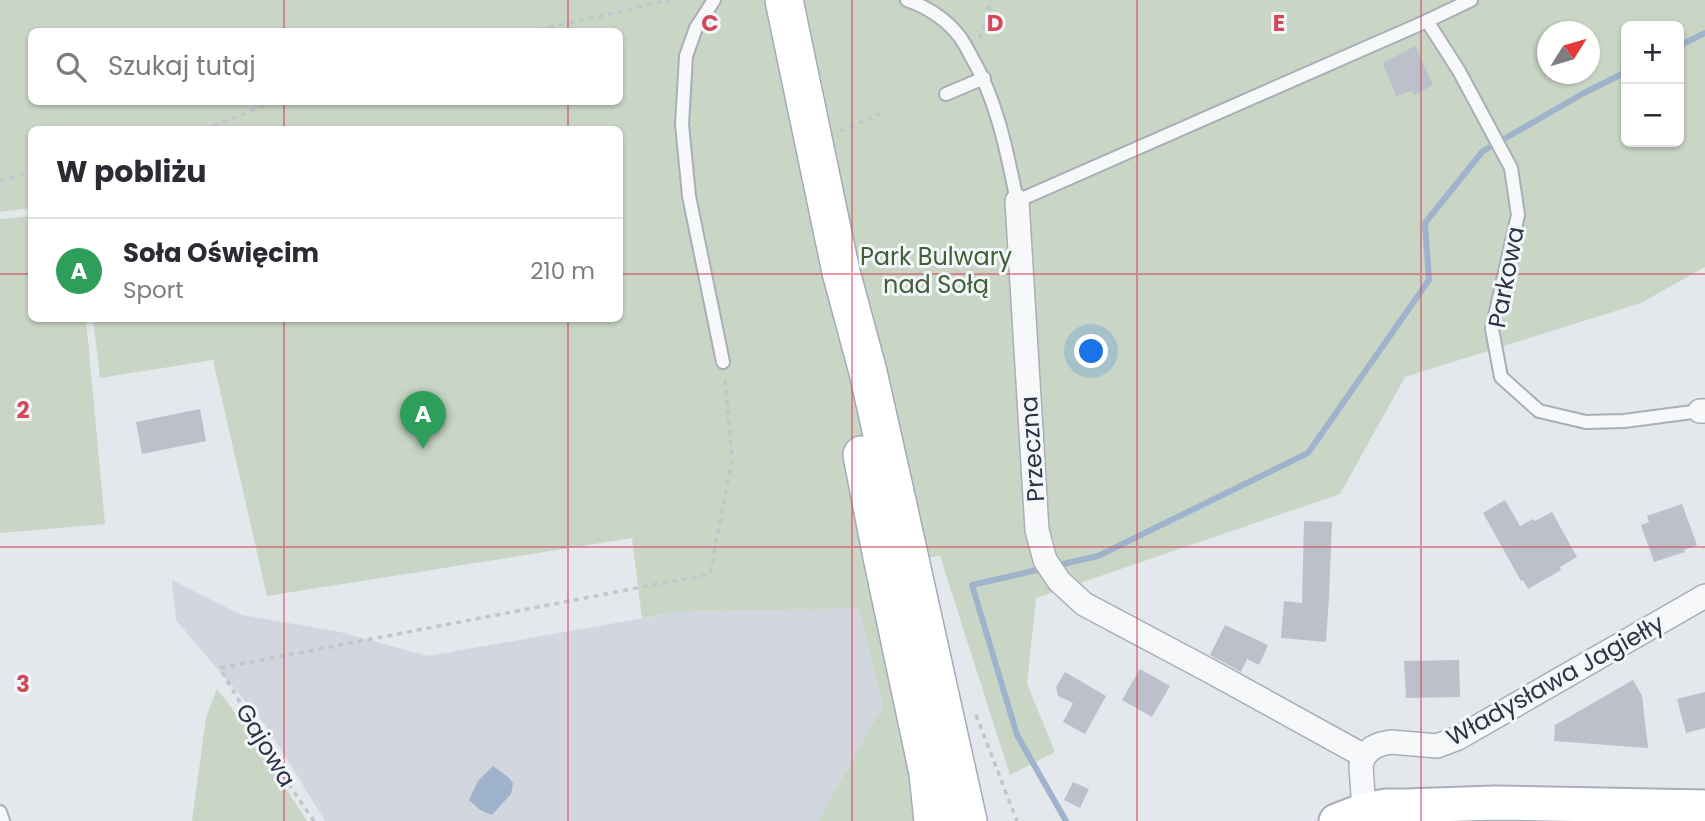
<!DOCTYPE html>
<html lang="pl">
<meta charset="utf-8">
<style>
body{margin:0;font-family:Poppins,sans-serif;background:#f2f2f3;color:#2b2b33}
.controls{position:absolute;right:21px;top:21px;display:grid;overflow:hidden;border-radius:10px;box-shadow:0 2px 5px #0004}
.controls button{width:63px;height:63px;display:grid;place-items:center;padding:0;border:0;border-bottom:2px solid #e1e1e2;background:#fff;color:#2b2b33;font:35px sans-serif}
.compass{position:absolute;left:1537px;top:21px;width:63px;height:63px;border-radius:50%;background:#fff;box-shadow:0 2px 5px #0004;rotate:53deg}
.you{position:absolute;left:1092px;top:352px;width:24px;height:24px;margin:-18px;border:5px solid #fff;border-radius:50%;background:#1a73e8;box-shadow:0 0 0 10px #1a73e833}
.badge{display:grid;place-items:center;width:46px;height:46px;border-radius:50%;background:#7c3aed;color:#fff;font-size:23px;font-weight:700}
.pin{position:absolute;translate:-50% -58px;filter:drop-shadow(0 2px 4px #0008)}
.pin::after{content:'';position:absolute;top:37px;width:24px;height:21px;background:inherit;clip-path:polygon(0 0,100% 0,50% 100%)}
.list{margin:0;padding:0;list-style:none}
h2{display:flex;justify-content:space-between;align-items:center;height:91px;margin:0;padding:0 28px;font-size:30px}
h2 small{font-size:23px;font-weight:400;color:#7c7c81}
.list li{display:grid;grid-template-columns:46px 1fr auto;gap:21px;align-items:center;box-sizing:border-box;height:105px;padding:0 28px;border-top:2px solid #e1e1e2}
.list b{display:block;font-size:26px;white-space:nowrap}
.list p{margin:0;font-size:23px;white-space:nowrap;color:#7c7c81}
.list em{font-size:23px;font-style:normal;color:#7c7c81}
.icon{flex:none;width:38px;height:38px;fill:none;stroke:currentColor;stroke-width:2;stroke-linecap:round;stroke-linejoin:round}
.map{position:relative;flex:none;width:1705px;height:821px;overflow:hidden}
.search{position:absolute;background:#fff;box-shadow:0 2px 5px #0004;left:28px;top:28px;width:595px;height:77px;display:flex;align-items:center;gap:18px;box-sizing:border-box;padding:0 24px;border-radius:10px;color:#7c7c81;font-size:26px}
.panel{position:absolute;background:#fff;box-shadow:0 2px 5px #0004;left:28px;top:126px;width:595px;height:196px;border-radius:10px}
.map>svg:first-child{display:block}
.built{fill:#d2d6de}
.green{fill:#c9d6c5;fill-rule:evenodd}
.water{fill:#9fb4cc}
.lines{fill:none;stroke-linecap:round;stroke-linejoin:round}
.stream{stroke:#9fb4cc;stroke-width:6}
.building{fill:#bbc0ca}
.lane-casing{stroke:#a9aeb7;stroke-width:16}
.street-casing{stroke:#a9aeb7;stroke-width:26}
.secondary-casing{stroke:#a9aeb7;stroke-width:37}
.primary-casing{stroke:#a3abb8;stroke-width:40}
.path{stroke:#c2c5cb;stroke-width:3.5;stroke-dasharray:5 5;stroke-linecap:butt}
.lane{stroke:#f7f8fa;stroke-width:12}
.street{stroke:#f7f8fa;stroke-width:23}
.secondary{stroke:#fff;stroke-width:33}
.primary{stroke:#fff;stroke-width:37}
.grid{fill:none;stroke:#d1495b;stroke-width:2;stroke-opacity:0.55}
.labels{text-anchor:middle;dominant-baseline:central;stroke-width:6;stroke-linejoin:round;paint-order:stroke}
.park-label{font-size:24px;fill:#3f6138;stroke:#f4f6f9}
.street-label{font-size:24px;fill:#2b3445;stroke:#f4f6f9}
.grid-label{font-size:23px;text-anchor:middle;font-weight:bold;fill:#d1495b;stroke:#f4f6f9;stroke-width:6;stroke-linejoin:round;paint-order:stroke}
</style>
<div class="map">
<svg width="1705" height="821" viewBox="0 0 1705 821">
<rect width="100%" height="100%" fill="#e4e7ec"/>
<path class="built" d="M172,580l69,35 95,16 92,25 250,-44 181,-4 24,98 -65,115h-493l-58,-94 -91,-107z"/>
<g class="green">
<path d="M0,0h1705v267l-64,36 -236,74 -65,117 -304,104 -9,86 28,68 -45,23 -70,-219 -67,9 35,199 7,57h-97l65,-115 -24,-98 -181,4 -36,6 -10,-80 -365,58 -54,-236 -113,18 -7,-59 527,-1v-188h-588l-1,78 -31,4zM1626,26h53v116h-53zM32,32h588v70h-588zM1548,32h42v42h-42z"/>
<path d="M31,216l1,102 54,1 19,205 -105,9v-314z"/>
<path d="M217,689l29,38 61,94h-115l14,-104z"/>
</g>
<path class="water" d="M493,766l15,11 5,6 -2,11 -19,21 -12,-5 -11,-10 9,-19z"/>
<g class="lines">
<g class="stream">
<path d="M1679,46l26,-13"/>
<path d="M1504,139l80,-46 42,-21"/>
<path d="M1063,564l35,-8 210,-103 121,-173 -4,-57 57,-71 6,-4"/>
<path d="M1037,570l-65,15 45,150 49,86"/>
</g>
</g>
<g class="building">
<path d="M1415,46l18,39 -18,10 -3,-4 -16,5 -13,-33z"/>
<path d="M200,409l6,32 -64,13 -6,-32z"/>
<path d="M1505,500l15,26 13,-7 2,2 17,-9 25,45 -17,10 1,3 -33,19 -5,-9 -2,1 -38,-68z"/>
<path d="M1682,504l15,41 -13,5 1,2 -31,10 -13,-37 8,-3 -2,-6z"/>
<path d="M1304,521l28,1 -3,76 -3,44 -45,-4 3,-37 18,2z"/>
<path d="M1225,625l43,20 -9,20 -12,-6 -6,13 -31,-17z"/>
<path d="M1459,660l1,37 -54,1 -2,-37z"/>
<path d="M1140,669l30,17 -18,31 -30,-17z"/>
<path d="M1065,672l41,24 -21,38 -22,-12 10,-19 -15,-7 -2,-9z"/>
<path d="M1633,680l9,16 6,52 -94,-7 1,-16z"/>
<path d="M1705,692v36l-19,5 -9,-34z"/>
<path d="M1073,782l16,7 -9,19 -16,-8z"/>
</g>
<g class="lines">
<g class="lane-casing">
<g id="lane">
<path d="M714,0l-18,28 -10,28 -4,68 7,72 34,166"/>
<path d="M907,0c20,7 40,20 53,37 4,6 8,13 11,19 26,44 36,96 46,145l410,-180 44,-21"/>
<path d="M1427,21l32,50 52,97 7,47 -26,114 9,48 38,34 47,11 38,-1 76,-10"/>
<path d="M946,94l38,-16"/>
<path d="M0,812l3,9"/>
</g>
</g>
<g class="street-casing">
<g id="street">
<path d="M1017,201l20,329 8,30 14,21 25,23 126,67 154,85"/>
<path d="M1700,411h5"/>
<path d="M1364,810l-3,-44 3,-10 8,-8 9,-4 10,-2 46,4 21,-8 247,-142"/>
</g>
</g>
<g class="secondary-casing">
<path id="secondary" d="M1336,821l28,-11 22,-4h20l89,-3 210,4"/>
</g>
<g class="primary-casing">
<g id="primary">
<path d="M784,0l57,272 27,100 25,111 75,338"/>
<path d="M862,455l20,102 46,216 5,48"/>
</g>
</g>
<g class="path">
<path d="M530,32l140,-32"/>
<path d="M980,39l11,-39"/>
<path d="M204,130l69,-28"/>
<path d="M840,131l40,-17"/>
<path d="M0,181l32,-9"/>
<path d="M976,715l41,106"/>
<path d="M314,821l-33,-48 -61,-105 490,-94 22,-115 -7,-80"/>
</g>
<use href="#lane" class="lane"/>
<use href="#street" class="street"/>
<use href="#secondary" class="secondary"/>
<use href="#primary" class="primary"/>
</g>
<path class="grid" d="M284,0v32M568,0v32M852,0v821M1137,0v821M1421,0v821M284,102v28M568,102v28M0,274h32M620,274h1085M284,318v503M568,318v503M0,547h1705"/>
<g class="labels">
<g class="park-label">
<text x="936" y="256">Park Bulwary<tspan x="936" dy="28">nad Sołą</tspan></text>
</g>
<g class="street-label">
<text transform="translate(1506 277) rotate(-79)">Parkowa</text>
<text transform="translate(1032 449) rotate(-94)">Przeczna</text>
<text transform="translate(1555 680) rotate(-29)">Władysława Jagiełły</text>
<text transform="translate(266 745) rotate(59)">Gajowa</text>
</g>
</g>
<g class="grid-label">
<text x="710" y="31">C</text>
<text x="995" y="31">D</text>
<text x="1279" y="31">E</text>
<text x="23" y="418">2</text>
<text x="23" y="692">3</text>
</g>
</svg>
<div class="controls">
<button>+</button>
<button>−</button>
</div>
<svg class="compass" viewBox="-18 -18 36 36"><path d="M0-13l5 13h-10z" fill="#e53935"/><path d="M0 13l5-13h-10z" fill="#7c7c81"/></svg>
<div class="you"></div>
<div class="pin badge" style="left:423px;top:449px;background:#2e9e5b">A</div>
<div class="search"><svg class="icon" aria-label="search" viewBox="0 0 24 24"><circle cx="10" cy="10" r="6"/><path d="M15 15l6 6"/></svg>Szukaj tutaj</div>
<section class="panel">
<h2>W pobliżu<small></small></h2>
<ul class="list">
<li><span class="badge" style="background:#2e9e5b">A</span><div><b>Soła Oświęcim</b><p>Sport</p></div><em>210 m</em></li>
</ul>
</section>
</div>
